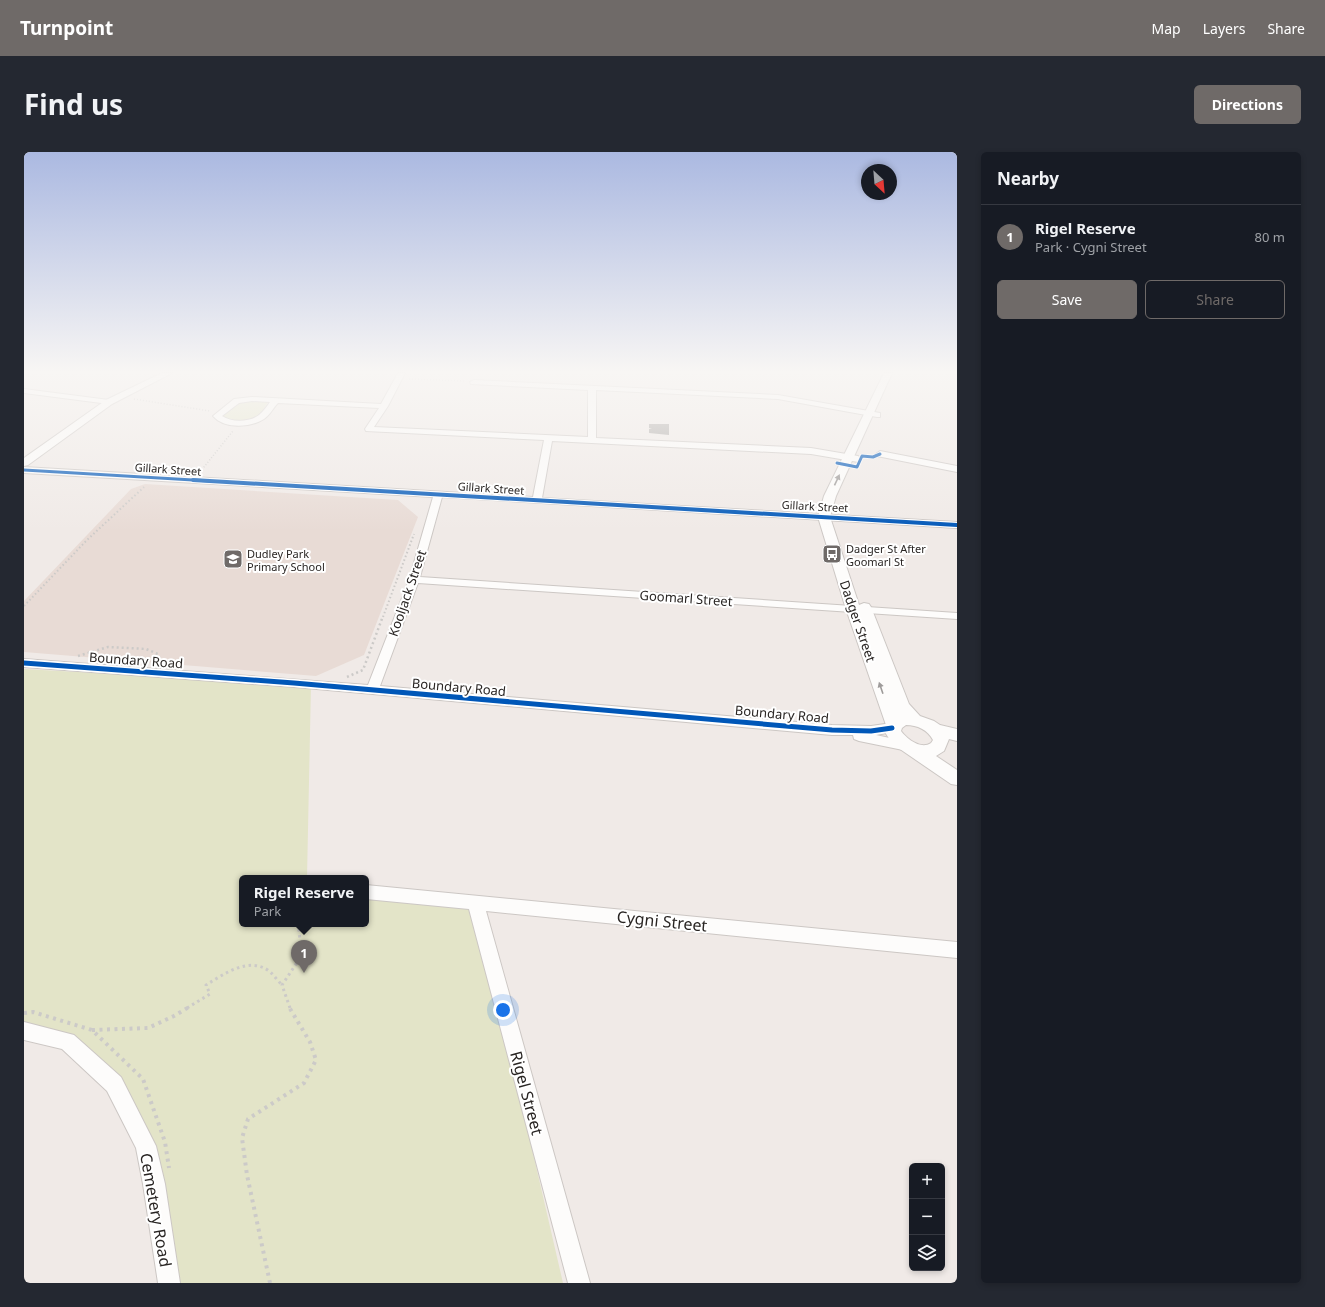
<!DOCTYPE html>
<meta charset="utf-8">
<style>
body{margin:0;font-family:"Noto Sans",sans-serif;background:#242831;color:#f1f3f6}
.controls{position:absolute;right:12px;bottom:12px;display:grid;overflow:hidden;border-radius:6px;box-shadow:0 2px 6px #0003}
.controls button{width:36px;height:36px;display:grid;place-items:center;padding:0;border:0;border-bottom:1px solid #363941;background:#171b24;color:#f1f3f6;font:20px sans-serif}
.compass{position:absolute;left:837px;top:12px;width:36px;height:36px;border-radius:50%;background:#171b24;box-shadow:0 2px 6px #0003;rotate:154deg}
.you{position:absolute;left:479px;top:858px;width:14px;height:14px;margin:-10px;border:3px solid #fff;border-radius:50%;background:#1a73e8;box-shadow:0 0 0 6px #1a73e833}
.badge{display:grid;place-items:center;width:26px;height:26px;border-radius:50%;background:#6f6a68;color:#fff;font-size:13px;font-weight:700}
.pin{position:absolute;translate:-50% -33px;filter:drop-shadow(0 1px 2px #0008)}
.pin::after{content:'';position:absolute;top:21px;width:14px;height:12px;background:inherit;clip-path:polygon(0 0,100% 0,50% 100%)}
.popup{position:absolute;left:215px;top:723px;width:130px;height:52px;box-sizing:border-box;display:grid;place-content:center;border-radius:6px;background:#171b24;filter:drop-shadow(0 1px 3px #0005);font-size:13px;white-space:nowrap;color:#9ea1a6}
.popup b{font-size:15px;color:#f1f3f6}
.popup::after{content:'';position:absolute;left:50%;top:100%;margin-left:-8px;border:8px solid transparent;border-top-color:#171b24}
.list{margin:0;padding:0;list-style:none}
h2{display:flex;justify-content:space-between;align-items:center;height:52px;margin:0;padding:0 16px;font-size:17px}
h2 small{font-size:13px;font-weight:400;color:#9ea1a6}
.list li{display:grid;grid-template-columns:26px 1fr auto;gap:12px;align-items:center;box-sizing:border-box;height:64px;padding:0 16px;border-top:1px solid #363941}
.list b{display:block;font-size:15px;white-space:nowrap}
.list p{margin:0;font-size:13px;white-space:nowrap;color:#9ea1a6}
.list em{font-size:13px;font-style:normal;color:#9ea1a6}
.actions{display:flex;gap:8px;padding:12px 16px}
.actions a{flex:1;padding:9px 0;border:1px solid #6f6a68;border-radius:6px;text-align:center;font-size:14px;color:#6f6a68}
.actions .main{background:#6f6a68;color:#fff}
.icon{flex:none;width:22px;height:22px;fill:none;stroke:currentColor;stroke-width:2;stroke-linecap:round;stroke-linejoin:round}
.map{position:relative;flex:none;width:933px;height:1131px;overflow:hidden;border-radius:6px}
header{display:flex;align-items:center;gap:24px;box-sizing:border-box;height:56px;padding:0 20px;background:#6f6a68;color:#fff}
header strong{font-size:19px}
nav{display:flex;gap:22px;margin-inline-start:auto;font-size:14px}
.intro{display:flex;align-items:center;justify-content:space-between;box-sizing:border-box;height:96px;padding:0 24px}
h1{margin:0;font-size:28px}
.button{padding:10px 18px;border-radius:6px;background:#6f6a68;color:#fff;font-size:14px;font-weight:700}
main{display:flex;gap:24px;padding:0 24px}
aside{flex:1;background:#171b24;border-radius:6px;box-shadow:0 2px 6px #0003}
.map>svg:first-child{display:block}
.built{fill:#e8dbd5}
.green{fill:#e3e4c8}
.building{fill:#a7a4a1}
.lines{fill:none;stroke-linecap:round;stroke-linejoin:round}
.minor-casing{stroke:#ccc7c4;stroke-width:2}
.tertiary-casing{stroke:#ccc7c4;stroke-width:2}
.path-far4{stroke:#cccac8;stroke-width:1.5;stroke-dasharray:1 2;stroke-linecap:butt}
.path-far3{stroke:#cccac8;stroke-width:2;stroke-dasharray:1.5 2.5;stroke-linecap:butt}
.path-far2{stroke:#cccac8;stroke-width:2.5;stroke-dasharray:2 3;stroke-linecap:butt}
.path-far1{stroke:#cccac8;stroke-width:3;stroke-dasharray:2.5 3.5;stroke-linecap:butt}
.path{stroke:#cccac8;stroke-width:4;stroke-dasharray:3 4.5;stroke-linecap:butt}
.minor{fill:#fdfcfb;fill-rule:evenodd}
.tertiary{fill:#fdfcfb;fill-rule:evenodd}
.cycleway-far2-casing{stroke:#fff;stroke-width:4.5}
.cycleway-far1-casing{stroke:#fff;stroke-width:6}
.cycleway-casing{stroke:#fff;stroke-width:8}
.cycleway-far2{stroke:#0057b8;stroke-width:3}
.cycleway-far1{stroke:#0057b8;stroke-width:4}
.cycleway{stroke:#0057b8;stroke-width:5}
.oneway{fill:#9e9b9a}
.labels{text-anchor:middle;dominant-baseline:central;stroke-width:4;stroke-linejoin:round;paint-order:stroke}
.far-street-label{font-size:11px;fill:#292523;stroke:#fff}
.far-poi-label{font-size:11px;fill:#292523;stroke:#fff;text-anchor:start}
.street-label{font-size:13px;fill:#292523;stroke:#fff}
.near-street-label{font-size:16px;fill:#292523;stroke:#fff}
</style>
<header>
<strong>Turnpoint</strong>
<nav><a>Map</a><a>Layers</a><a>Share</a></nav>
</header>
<div class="intro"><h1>Find us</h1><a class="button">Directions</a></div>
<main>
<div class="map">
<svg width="933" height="1131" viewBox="0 0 933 1131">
<rect width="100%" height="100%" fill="#f0eae7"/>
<path class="built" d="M121,332l253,16 20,17 -54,138 -48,21 -292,-24v-51l107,-112z"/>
<g class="green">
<path d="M225,249l19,1c-3,5 -7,12 -12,16 -9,6 -26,4 -35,-2l19,-14z"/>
<path d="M0,517l287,16 -4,193h-65v46h124v-31l109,9 88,381h-394l-15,-99 -40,-100 -47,-43 -43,-10z"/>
</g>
<path class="building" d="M625,272h20v11l-20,-2v-4h3l-3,-1z"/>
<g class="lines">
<g class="minor-casing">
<g id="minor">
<path d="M374,221h7l-17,33 -14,21 214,10v-47l-117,-6 -1,-2 4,-2 304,15 102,18v4h-3l-99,-18 -182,-9v48l215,10 47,8 4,3 -4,3 -47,-8 -259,-13 -10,57 415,24v6l-515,-31 -22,80 537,36v6l-539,-36 -38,103 452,39 39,1 21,-3 5,2 2,3 -2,3 -21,4 32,7 2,3 -2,3 -5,2 -44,-9 -5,-2 -1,-4h-21l-538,-48 -270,-20v-8l344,26 41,-105 24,-83 -409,-24v-6l509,30 11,-57 -178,-9 -1,-2 14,-21 -101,-5c-5,5 -8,12 -14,16 -14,9 -40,10 -51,-3l21,-17 18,-2 129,7zM228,249l18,1c-3,4 -6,9 -11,13 -9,7 -27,8 -37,1l17,-13z"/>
<path d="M0,237l85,11 4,2 -4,2 -85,-11z"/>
<path d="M856,299l77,15v6l-80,-16 -1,-2z"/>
<path d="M342,733l591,57v16l-471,-47 104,372h-22l-99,-374 -103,-10z"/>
<path d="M0,870l50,13 47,42 35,69 9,38 15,99h-22l-15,-99 -7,-36 -29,-57 -45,-42 -38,-9z"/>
</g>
</g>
<g class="tertiary-casing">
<g id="tertiary">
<path d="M138,221h10l-60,31 -84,61 -4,1v-8l82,-58z"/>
<path d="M860,221h8l-56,123 -6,21 29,88 5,-2 5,1 2,3 38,97 11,12 14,5 6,4 17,4v12l-8,-2 -5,12 -8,5 21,14v15l-6,-1 -54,-37 -6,-5 -6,-10 1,-7 -40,-116 -28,-92 6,-21zM882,573c11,0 22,5 27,15l-2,3c-10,7 -24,-4 -30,-12l1,-3z"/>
</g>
</g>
<g class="path-far4">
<path d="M385,227l57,2"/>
<path d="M110,247l76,12"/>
<path d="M176,320l33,-41"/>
</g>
<g class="path-far3">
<path d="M0,454l63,-66 57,-53"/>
<path d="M359,465l31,-83"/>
</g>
<g class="path-far2">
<path d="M54,504l30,-9 38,2 12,5 3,9"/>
<path d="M323,525l16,-7 20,-54"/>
</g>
<g class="path-far1">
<path d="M163,856l23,-14 -4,-9c18,-11 43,-29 63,-14 5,4 9,10 13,14"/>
<path d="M266,856l-8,-23 20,-30 -4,-31"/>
</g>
<g class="path">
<path d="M0,861l9,-1 59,18 51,49 22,63 4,26"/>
<path d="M68,878l56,-2 26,-12 15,-9"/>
<path d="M246,1131l-23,-108 -5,-37 6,-19 56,-36 12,-23 -6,-18 -21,-35"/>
</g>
<use href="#minor" class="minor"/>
<use href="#tertiary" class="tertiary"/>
<g class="cycleway-far2-casing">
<g id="cycleway-far2">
<path d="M813,311l20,4 5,-11 11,1 7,-3"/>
<path d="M0,318l186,11"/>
</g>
</g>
<g class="cycleway-far1-casing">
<path id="cycleway-far1" d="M169,328l764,45"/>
</g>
<g class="cycleway-casing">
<path id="cycleway" d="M0,511l270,20 538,47 39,1 21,-3"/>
</g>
<use href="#cycleway-far2" class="cycleway-far2"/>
<use href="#cycleway-far1" class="cycleway-far1"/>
<use href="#cycleway" class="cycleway"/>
</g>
<defs><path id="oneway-solid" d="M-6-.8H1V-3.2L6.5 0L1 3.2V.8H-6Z"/></defs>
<g class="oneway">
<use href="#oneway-solid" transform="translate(813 328) rotate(-65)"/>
<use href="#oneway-solid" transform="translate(857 536) rotate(-109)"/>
</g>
<linearGradient id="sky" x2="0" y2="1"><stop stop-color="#abb9e1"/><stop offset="0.58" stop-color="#f8f6f4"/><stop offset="1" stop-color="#f8f6f4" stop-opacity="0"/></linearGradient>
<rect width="933" height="379" fill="url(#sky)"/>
<defs>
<g id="bus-square" transform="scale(1)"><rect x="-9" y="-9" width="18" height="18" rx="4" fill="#6f6a68" stroke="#fff"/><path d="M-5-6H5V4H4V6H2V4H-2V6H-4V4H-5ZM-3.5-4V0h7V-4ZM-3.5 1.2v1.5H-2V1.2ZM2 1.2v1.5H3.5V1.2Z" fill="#fff"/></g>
<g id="school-square" transform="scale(1)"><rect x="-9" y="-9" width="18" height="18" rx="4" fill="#6f6a68" stroke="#fff"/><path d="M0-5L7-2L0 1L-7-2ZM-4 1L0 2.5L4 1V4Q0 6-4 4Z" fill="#fff"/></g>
</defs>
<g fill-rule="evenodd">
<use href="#bus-square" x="808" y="402"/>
<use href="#school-square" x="209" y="407"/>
</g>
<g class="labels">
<g class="far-street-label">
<text transform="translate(144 317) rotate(4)">Gillark Street</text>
<text transform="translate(467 336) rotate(4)">Gillark Street</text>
<text transform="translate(791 354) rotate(3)">Gillark Street</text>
</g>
<g class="far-poi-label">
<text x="822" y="396">Dadger St After<tspan x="822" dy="13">Goomarl St</tspan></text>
<text x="223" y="401">Dudley Park<tspan x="223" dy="13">Primary School</tspan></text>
</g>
<g class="street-label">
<text transform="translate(383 441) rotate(-71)">Kooljack Street</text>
<text transform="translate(662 446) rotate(4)">Goomarl Street</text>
<text transform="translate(834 469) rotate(71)">Dadger Street</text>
<text transform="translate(112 508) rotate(4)">Boundary Road</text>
<text transform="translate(435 535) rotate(5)">Boundary Road</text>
<text transform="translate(758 562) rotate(5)">Boundary Road</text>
</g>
<g class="near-street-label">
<text transform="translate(638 769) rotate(6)">Cygni Street</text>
<text transform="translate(503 941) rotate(75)">Rigel Street</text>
<text transform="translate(132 1058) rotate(80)">Cemetery Road</text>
</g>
</g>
</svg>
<div class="controls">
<button>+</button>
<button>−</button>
<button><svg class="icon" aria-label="layers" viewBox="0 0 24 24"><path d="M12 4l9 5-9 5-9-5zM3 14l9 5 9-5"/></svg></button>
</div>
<svg class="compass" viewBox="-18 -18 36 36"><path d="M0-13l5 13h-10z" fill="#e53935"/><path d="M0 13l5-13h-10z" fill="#9ea1a6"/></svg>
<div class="you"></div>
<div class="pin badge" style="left:280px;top:821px">1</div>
<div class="popup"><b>Rigel Reserve</b>Park</div>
</div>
<aside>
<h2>Nearby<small></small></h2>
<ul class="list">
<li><span class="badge">1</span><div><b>Rigel Reserve</b><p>Park · Cygni Street</p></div><em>80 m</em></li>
</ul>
<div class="actions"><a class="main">Save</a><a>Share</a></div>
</aside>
</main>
